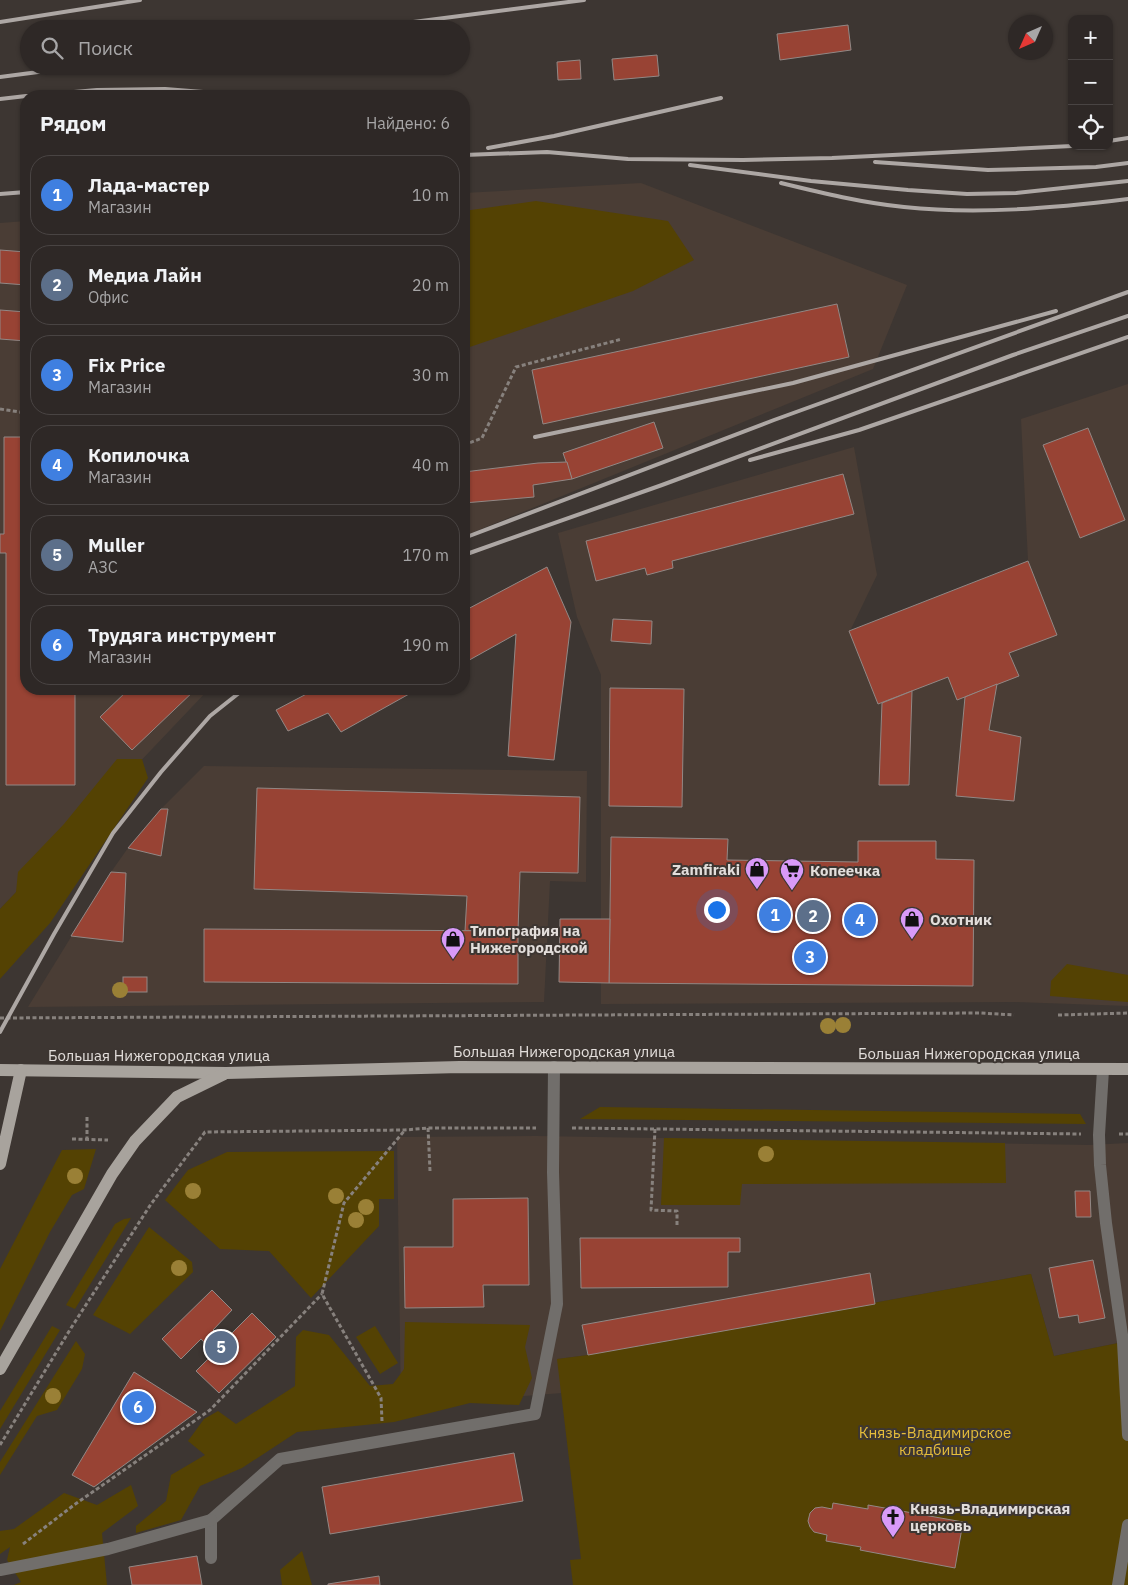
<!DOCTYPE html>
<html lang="ru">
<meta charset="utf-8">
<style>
body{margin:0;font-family:"IBM Plex Sans",sans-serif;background:#3a3432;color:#f1f3f6}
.controls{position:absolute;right:15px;top:15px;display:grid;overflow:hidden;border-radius:10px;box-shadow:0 1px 4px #0004}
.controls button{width:45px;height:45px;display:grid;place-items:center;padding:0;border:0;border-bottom:1px solid #494443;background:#2e2826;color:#f1f3f6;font:25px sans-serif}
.compass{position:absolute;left:1008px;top:15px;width:45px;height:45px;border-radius:50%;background:#2e2826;box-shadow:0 1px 4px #0004;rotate:225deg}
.you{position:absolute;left:716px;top:909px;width:18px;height:18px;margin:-12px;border:4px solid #fff;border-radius:50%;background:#1a73e8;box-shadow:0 0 0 8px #1a73e833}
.badge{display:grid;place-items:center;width:32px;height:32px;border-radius:50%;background:#1a73e8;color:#fff;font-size:16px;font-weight:700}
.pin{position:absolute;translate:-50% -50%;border:2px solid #fff;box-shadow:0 1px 5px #0006}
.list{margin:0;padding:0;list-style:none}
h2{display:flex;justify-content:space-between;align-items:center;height:65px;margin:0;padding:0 20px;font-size:21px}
h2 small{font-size:16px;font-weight:400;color:#a7a6a7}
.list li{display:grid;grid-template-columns:32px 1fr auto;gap:15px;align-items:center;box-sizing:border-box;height:80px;margin:0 10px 10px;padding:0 10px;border:1px solid #494443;border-radius:20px}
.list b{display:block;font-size:19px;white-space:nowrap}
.list p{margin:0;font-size:16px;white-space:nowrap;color:#a7a6a7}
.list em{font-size:16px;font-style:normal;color:#a7a6a7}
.icon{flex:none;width:28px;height:28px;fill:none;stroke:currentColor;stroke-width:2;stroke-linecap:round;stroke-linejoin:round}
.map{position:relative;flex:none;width:1128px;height:1585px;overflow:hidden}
.search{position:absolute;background:#2e2826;box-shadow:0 1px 4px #0004;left:20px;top:20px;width:450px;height:55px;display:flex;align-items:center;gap:12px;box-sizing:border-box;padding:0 18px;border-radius:28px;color:#a7a6a7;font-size:19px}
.panel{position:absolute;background:#2e2826;box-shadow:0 1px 4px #0004;left:20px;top:90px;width:450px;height:605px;border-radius:20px}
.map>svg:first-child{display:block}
.built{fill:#4a3d35}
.green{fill:#544203}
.building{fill:#984334;stroke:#928885}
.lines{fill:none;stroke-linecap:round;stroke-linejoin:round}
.path{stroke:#87817d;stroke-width:3;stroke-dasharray:4 2.5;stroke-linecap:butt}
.service{stroke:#716e6b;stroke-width:12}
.primary{stroke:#a8a39d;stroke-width:12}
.rail{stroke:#ada7a4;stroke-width:4}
.tree{fill:#9a8036}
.labels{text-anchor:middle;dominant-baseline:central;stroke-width:4;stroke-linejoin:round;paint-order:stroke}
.poi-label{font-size:15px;font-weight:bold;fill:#e3dedb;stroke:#3d3632;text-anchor:start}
.street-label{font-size:15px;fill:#e3dedb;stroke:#3d3632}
.park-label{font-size:15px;fill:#e6bd3a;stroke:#3d3632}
</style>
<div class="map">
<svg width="1128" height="1585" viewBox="0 0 1128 1585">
<rect width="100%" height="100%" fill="#3d3632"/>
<g class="built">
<path d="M641,183l266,102 -34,84 -409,167v-343z"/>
<path d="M26,221v468h183l-209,220v-686z"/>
<path d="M1128,384v622l-114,-4 -413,2v-329l-24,-58 -19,-84 296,-86 23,128 -27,56 178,-70 -7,-142z"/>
<path d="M204,766l383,5 -1,111 -36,-1 -6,121 -516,5 83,-135 17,-24 33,-39z"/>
<path d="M536,1136l554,9 38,-2v198l-74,15 -23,-82 -443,81 -30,4 4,34 -161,13 -4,-269z"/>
</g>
<g class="green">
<path d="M536,201l132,20 26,39 -61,31 -169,58v-138z"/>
<path d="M117,759h25l6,19 -98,145 -50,56v-70l16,-17 2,-20 46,-48z"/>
<path d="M1067,964l61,11v27l-78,-6 1,-15z"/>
<path d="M600,1107l480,7 6,10 -506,-5z"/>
<path d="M664,1138l341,5 1,40 -264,1 -2,21h-79z"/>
<path d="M96,1149l-12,40 -12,6 -22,37 -50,99v-62l62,-119z"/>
<path d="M394,1151v48h-15v27l-68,72 -42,-47 -49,-2 -55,-49 23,-30 39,-18z"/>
<path d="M131,1218l-56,91 -9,-4 49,-81 9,-5z"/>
<path d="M149,1227l43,35 1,10 -63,62 -37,-19z"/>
<path d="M1031,1274l23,82 74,-15v244h-555l-3,-25 11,-1 -24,-200 31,-4z"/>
<path d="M405,1322l125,3 -5,22 7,31 -13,27 -49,-2 -76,19 -97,10 -55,36 -42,18 -19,34 -45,13v-7l30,-25 5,-26 34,-20 -17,-14 16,-22 14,-8 18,13 59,-38 1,-49 7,-7 26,5 41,51 23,-2 11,-15z"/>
<path d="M52,1326l8,4 -60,99v-18z"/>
<path d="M375,1326l23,37 -18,11 -24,-37z"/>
<path d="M76,1341l9,13 -3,15 -25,41 -20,6 -37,59v-13z"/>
<path d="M131,1485l7,21 -36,27 5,52h-93l7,-3 -14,-22 3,-13 -10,7v-23l14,-2 50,-36 33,12z"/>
<path d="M302,1551l10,34h-30l-2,-15z"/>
</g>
<g class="building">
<path d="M848,25l3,25 -71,10 -3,-26z"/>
<path d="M657,55l2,21 -45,4 -2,-21z"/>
<path d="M580,60l1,19 -23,1 -1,-18z"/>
<path d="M0,250l26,2v33l-26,-2z"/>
<path d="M837,304l12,53 -306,67 -11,-54z"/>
<path d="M0,310l26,2v29l-26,-2z"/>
<path d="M654,422l9,26 -91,31 -9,-26z"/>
<path d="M1088,428l37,92 -45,18 -37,-93z"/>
<path d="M4,437h22v252h49v96h-69v-232h-6v-19h4z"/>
<path d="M567,462l5,17 -39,6 1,12 -70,6v-31l74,-9z"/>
<path d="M843,474l11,40 -182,47 1,7 -26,7 -2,-7 -49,13 -10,-40z"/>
<path d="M1028,561l29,74 -48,18 10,23 -62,24 -9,-23 -70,27 -29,-73z"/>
<path d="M547,567l24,55 -17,138 -46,-4 8,-122 -52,29v-52z"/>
<path d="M613,619l39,2 -1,23 -40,-3z"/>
<path d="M997,684l-8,46 32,7 -7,64 -58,-5 9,-99z"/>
<path d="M610,688l74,1 -2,118 -73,-1z"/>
<path d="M129,689h67l-64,61 -32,-33z"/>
<path d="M316,689h102l-77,43 -13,-19 -40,18 -12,-21z"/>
<path d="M912,691l-3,94h-30l3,-82z"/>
<path d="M257,788l323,9 -2,76 -58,-1 -2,59h-53l2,-35 -213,-7z"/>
<path d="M161,809h7l-7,47 -33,-8z"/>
<path d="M611,837l117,2 -1,21 131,2v-21h78v18l38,1 -1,126 -364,-3z"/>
<path d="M111,872l15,1 -3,69 -52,-6z"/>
<path d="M560,919h50l-1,64 -50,-1z"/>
<path d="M204,929l314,2v53l-314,-2z"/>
<rect x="123" y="977" width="24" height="15"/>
<path d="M1075,1191h15l1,26h-15z"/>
<path d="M528,1198l1,87h-46l1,22 -79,1 -1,-61h49v-48z"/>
<path d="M580,1238h160v14h-12v35l-147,1z"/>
<path d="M1093,1260l12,58 -26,5 -1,-8 -19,3 -10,-50z"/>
<path d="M870,1273l5,31 -287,51 -6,-30z"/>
<path d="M212,1290l20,20 -19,20 11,11 28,-28 24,24 -57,56 -23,-22 18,-18 -13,-14 -20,20 -19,-20z"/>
<path d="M134,1372l63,40 -103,75 -22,-12z"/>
<path d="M514,1453l9,48 -193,33 -8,-47z"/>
<path d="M833,1503l35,6v-4l95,17 -8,46 -95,-18 1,-3 -35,-6 1,-6 -13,-3 -4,-5 -2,-6 2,-8 5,-5 7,-1 10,2z"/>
<path d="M197,1556l5,29h-70l-3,-18z"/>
<path d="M379,1576l1,9h-52v-1z"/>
</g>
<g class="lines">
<g class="path">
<path d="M0,409l26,4"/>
<path d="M464,445l18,-7 34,-71 106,-28"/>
<path d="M1058,1015l70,-2"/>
<path d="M0,1018l981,-5 33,2"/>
<path d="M87,1117v22"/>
<path d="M428,1128l2,43"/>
<path d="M572,1128l509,6"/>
<path d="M655,1129l-4,81 26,1v15"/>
<path d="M1119,1134h9"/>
<path d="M72,1139l36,1"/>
<path d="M382,1421l-1,-23 -59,-104 22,-91 61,-73"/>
<path d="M0,1445l71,-117 80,-124 54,-72 200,-2 23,-2h108"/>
<path d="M23,1544l51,-39 136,-95 112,-116"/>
</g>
<g class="service">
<path d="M1103,1070l-4,65 1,30 6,58 17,119 5,93"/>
<path d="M211,1558v-38l69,-61 255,-45 22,-110 -4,-132 1,-105"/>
<path d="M0,1570l108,-21 103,-29"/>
<path d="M1118,1585l10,-60"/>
</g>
<g class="primary">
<path d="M0,1070l226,3 234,-6 668,2"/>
<path d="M0,1164l21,-94"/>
<path d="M0,1369l112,-195 23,-33 42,-44 47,-23"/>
</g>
<g class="rail">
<path d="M0,22l140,-22"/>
<path d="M359,29l225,-29"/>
<path d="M0,77l84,-11"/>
<path d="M28,96l69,-6 68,-1 89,7"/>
<path d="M0,99l26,-3"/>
<path d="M1109,141l19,-3"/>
<path d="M488,148l66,-12 167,-38"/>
<path d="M464,155l83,-3 81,7 115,1 89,-2 240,-12"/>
<path d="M875,162l113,8 108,-3 32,-4"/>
<path d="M690,165l121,16 97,9 59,4 49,-1 112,-12"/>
<path d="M781,183c41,10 82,20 123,24 74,8 150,1 224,-8"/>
<path d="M0,194l26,-2"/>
<path d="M535,437l258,-54 263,-72"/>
<path d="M750,460l109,-30 269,-93"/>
<path d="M464,538l310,-118 354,-128"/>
<path d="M464,555l198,-70 351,-130 115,-39"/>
<path d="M0,1032l54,-98 59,-101 48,-61 49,-56 34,-27"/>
</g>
</g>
<g class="tree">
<circle cx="120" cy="990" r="8"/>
<circle cx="843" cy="1025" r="8"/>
<circle cx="828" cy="1026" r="8"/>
<circle cx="766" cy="1154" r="8"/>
<circle cx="75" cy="1176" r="8"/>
<circle cx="193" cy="1191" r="8"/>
<circle cx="336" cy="1196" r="8"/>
<circle cx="366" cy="1207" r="8"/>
<circle cx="356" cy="1220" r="8"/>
<circle cx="179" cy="1268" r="8"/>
<circle cx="53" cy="1396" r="8"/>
</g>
<defs>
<g id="shop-pin" transform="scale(1.25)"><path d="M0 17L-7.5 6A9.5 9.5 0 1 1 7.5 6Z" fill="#d89af8" stroke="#3d3632"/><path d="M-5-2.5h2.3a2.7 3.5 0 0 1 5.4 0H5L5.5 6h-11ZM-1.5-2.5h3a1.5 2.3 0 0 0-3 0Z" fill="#111"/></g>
<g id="supermarket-pin" transform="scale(1.25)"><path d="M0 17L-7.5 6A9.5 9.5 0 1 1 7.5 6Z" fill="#d89af8" stroke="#3d3632"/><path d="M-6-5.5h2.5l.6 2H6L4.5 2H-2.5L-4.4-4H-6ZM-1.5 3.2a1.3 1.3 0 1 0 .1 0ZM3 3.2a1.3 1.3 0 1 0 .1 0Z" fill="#111"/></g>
<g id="church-pin" transform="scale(1.25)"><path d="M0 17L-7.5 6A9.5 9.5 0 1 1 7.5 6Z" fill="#d89af8" stroke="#3d3632"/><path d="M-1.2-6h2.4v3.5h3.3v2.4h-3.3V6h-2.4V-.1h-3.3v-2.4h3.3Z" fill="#111"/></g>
</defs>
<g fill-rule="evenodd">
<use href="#shop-pin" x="757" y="869"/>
<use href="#supermarket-pin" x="792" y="870"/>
<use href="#shop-pin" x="912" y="919"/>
<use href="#shop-pin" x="453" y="939"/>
<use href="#church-pin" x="893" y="1517"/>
</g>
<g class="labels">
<g class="poi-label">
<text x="740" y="869" text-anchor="end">Zamfiraki</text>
<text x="810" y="870">Копеечка</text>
<text x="930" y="919">Охотник</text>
<text x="470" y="930">Типография на<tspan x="470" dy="17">Нижегородской</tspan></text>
<text x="910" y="1508">Князь-Владимирская<tspan x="910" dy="17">церковь</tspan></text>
</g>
<g class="street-label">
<text x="564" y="1051">Большая Нижегородская улица</text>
<text x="969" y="1053">Большая Нижегородская улица</text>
<text x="159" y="1055">Большая Нижегородская улица</text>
</g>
<g class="park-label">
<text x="935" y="1432">Князь-Владимирское<tspan x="935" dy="17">кладбище</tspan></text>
</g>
</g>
</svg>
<div class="controls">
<button>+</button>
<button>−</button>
<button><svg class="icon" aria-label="locate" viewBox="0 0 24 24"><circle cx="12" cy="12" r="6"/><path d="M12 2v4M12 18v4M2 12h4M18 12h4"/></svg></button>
</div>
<svg class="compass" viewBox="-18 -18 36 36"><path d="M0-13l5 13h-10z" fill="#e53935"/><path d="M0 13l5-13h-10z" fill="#a7a6a7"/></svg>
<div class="you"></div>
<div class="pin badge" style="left:775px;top:915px;background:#3f7fe0">1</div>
<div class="pin badge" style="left:813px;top:916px;background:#5c6f8a">2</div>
<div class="pin badge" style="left:810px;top:957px;background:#3f7fe0">3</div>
<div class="pin badge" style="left:860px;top:920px;background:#3f7fe0">4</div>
<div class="pin badge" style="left:221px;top:1347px;background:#5c6f8a">5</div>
<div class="pin badge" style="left:138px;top:1407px;background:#3f7fe0">6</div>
<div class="search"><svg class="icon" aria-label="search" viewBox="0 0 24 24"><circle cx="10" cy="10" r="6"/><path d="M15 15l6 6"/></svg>Поиск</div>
<section class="panel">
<h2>Рядом<small>Найдено: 6</small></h2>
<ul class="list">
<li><span class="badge" style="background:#3f7fe0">1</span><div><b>Лада-мастер</b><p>Магазин</p></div><em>10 m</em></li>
<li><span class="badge" style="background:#5c6f8a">2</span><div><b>Медиа Лайн</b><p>Офис</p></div><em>20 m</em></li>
<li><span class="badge" style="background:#3f7fe0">3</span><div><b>Fix Price</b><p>Магазин</p></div><em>30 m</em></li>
<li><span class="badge" style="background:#3f7fe0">4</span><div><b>Копилочка</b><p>Магазин</p></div><em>40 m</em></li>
<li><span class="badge" style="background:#5c6f8a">5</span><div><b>Muller</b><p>АЗС</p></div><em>170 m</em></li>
<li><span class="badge" style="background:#3f7fe0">6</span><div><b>Трудяга инструмент</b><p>Магазин</p></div><em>190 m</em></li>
</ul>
</section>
</div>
